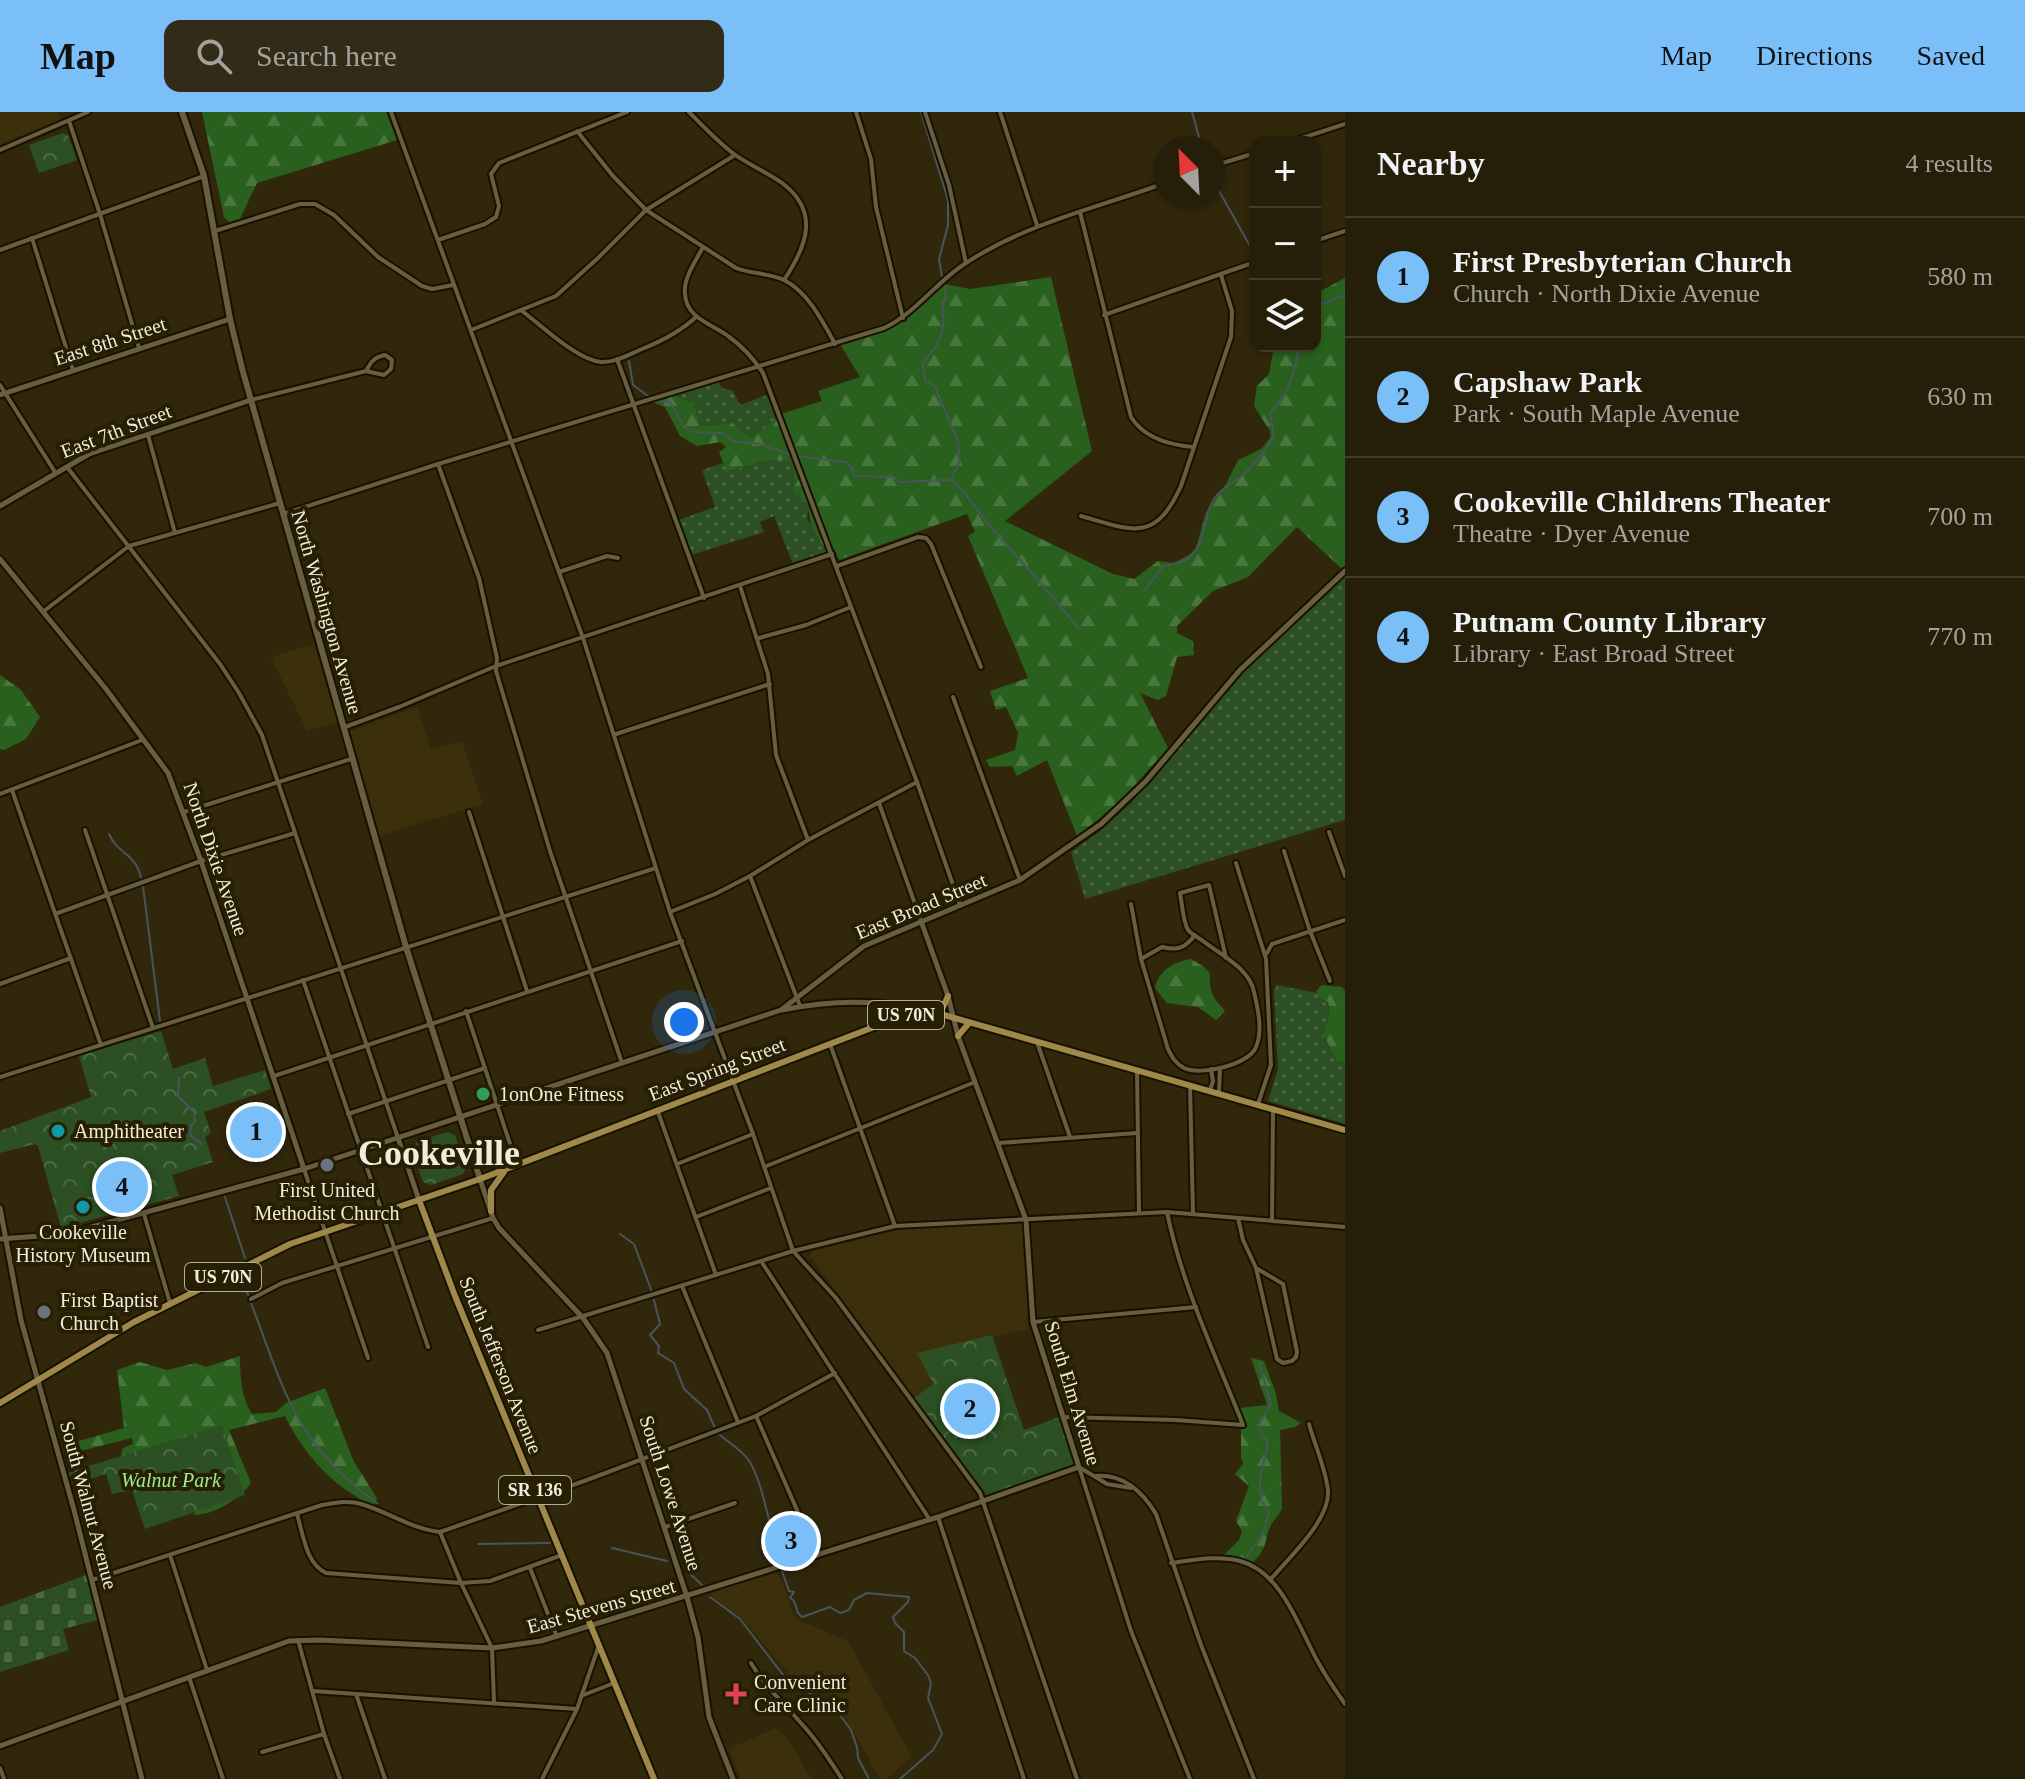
<!DOCTYPE html>
<meta charset="utf-8">
<style>
body{margin:0;font-family:"Times New Roman",serif;background:#312b17;color:#f1f3f6}
.controls{position:absolute;right:24px;top:24px;display:grid;overflow:hidden;border-radius:16px;box-shadow:0 2px 6px #0004}
.controls button{width:72px;height:72px;display:grid;place-items:center;padding:0;border:0;border-bottom:2px solid #423c2a;background:#251e09;color:#f1f3f6;font:40px sans-serif}
.compass{position:absolute;left:1153px;top:24px;width:72px;height:72px;border-radius:50%;background:#251e09;box-shadow:0 2px 6px #0004;rotate:336deg}
.you{position:absolute;left:684px;top:910px;width:28px;height:28px;margin:-20px;border:6px solid #fff;border-radius:50%;background:#1a73e8;box-shadow:0 0 0 12px #1a73e833}
.badge{display:grid;place-items:center;width:52px;height:52px;border-radius:50%;background:#7abff8;color:#111;font-size:26px;font-weight:700}
.pin{position:absolute;translate:-50% -50%;border:4px solid #fff;box-shadow:0 2px 8px #0006}
.list{margin:0;padding:0;list-style:none}
h2{display:flex;justify-content:space-between;align-items:center;height:104px;margin:0;padding:0 32px;font-size:34px}
h2 small{font-size:26px;font-weight:400;color:#a3a29c}
.list li{display:grid;grid-template-columns:52px 1fr auto;gap:24px;align-items:center;box-sizing:border-box;height:120px;padding:0 32px;border-top:2px solid #423c2a}
.list b{display:block;font-size:30px;white-space:nowrap}
.list p{margin:0;font-size:26px;white-space:nowrap;color:#a3a29c}
.list em{font-size:26px;font-style:normal;color:#a3a29c}
.icon{flex:none;width:44px;height:44px;fill:none;stroke:currentColor;stroke-width:2;stroke-linecap:round;stroke-linejoin:round}
.map{position:relative;flex:none;width:1345px;height:1667px;overflow:hidden}
header{display:flex;align-items:center;gap:48px;box-sizing:border-box;height:112px;padding:0 40px;background:#7abff8;color:#111}
header strong{font-size:38px}
nav{display:flex;gap:44px;margin-inline-start:auto;font-size:28px}
.search{width:560px;height:72px;background:#312b17;display:flex;align-items:center;gap:20px;box-sizing:border-box;padding:0 28px;border-radius:16px;color:#a3a29c;font-size:30px}
main{display:flex}
aside{flex:1;background:#251e09}
.map>svg:first-child{display:block}
.built{fill:#3b300b}
.grass{fill:url(#grass-dots)}
.forest{fill:url(#forest-firs)}
.cemetery{fill:url(#cemetery-stones)}
.park{fill:url(#park-crowns)}
.lines{fill:none;stroke-linecap:round;stroke-linejoin:round}
.stream{stroke:#49545c;stroke-width:2}
.minor-casing{stroke:#191100;stroke-width:8}
.tertiary-casing{stroke:#191100;stroke-width:9}
.secondary-casing{stroke:#191100;stroke-width:10}
.primary-casing{stroke:#191100;stroke-width:10}
.minor{stroke:#685e41;stroke-width:4}
.tertiary{stroke:#685e41;stroke-width:5}
.secondary{stroke:#685e41;stroke-width:6}
.primary{stroke:#9f884a;stroke-width:6}
.leisure-dot{fill:#2e9e5b;stroke:#271f03;stroke-width:3}
.culture-dot{fill:#0f9aa8;stroke:#271f03;stroke-width:3}
.worship-dot{fill:#6b7280;stroke:#271f03;stroke-width:3}
.health-dot{fill:#e0444e;stroke:#271f03;stroke-width:3}
.labels{text-anchor:middle;dominant-baseline:central;stroke-width:8;stroke-linejoin:round;paint-order:stroke}
.shield{fill:#271f03;stroke:#b4ae9a;stroke-width:2}
.shield-label{font-size:18px;font-weight:bold;fill:#f1ecdb}
.street-label{font-size:20px;fill:#f1ecdb;stroke:#271f03}
.poi-label{font-size:20px;fill:#f1ecdb;stroke:#271f03;text-anchor:start}
.park-label{font-size:20px;font-style:italic;fill:#9fec8f;stroke:#271f03}
.town-label{font-size:36px;font-weight:bold;fill:#f1ecdb;stroke:#271f03}
</style>
<header>
<strong>Map</strong>
<div class="search"><svg class="icon" aria-label="search" viewBox="0 0 24 24"><circle cx="10" cy="10" r="6"/><path d="M15 15l6 6"/></svg>Search here</div>
<nav><a>Map</a><a>Directions</a><a>Saved</a></nav>
</header>
<main>
<div class="map">
<svg width="1345" height="1667" viewBox="0 0 1345 1667">
<defs>
<pattern id="grass-dots" width="8" height="8" patternUnits="userSpaceOnUse" patternTransform="scale(2)"><rect width="8" height="8" fill="#2c5024"/><path d="M2 2h.1M6 6h.1" fill="none" stroke="#4b6943" stroke-width="1.8" stroke-linecap="round"/></pattern>
<pattern id="forest-firs" width="22" height="20" patternUnits="userSpaceOnUse" patternTransform="scale(2)"><rect width="22" height="20" fill="#29601d"/><path d="M5 1l3.5 6h-7zM16 11l3.5 6h-7z" fill="#48773d"/></pattern>
<pattern id="cemetery-stones" width="16" height="16" patternUnits="userSpaceOnUse" patternTransform="scale(2)"><rect width="16" height="16" fill="#2c5024"/><path d="M2 7V4a2 2 0 0 1 4 0v3zM10 15v-3a2 2 0 0 1 4 0v3z" fill="#4b6943"/></pattern>
<pattern id="park-crowns" width="20" height="18" patternUnits="userSpaceOnUse" patternTransform="scale(2)"><rect width="20" height="18" fill="#2c5024"/><path d="M2 6a3 3 0 1 1 6 0M12 15a3 3 0 1 1 6 0" fill="none" stroke="#4b6943"/></pattern>
</defs>
<rect width="100%" height="100%" fill="#31280c"/>
<g class="built">
<path d="M0,0h57l3,8 -60,24z"/>
<path d="M314,532l24,78 -31,9 -36,-74z"/>
<path d="M417,595l14,42 31,-8 21,63 -104,32 -29,-105z"/>
<path d="M1020,1111l5,7 3,99 -110,24 15,31 -19,14 -104,-142 3,-5 89,-23z"/>
<path d="M778,1459l17,48 53,22 64,116 -26,22h-6l-47,-84 -45,-22 -45,-54 -31,-23 -1,-3z"/>
<path d="M776,1616l13,12 22,39h-70l-12,-30z"/>
</g>
<g class="grass">
<path d="M719,270l3,6 11,3 7,14 27,-10 9,25 -25,18 -19,-15 -31,3 -8,-23 -19,-8z"/>
<path d="M767,348h23l20,46 -3,12 20,34 -34,12 -19,-48 -14,6 4,10 -73,23 -12,-35 36,-13 -13,-37 21,-7 5,9z"/>
<path d="M1345,462v246l-260,79 -14,-47 28,-20 33,-30 87,-104 43,-47z"/>
<path d="M1277,873l40,8 2,5 9,4 2,5 -6,29 12,25 9,3v60l-77,-23 10,-32 -4,-78z"/>
</g>
<g class="forest">
<path d="M202,0h184l11,28 -140,43 -17,36 -11,3 -5,-5z"/>
<path d="M1051,165l41,174 -87,70 108,53 21,5 24,-18 15,2 16,-8 7,-7 10,-36 20,-28 12,-24 23,-11 9,-11v-7l-16,-25 3,-20 12,-12 5,-28h41v-52l30,-16v288l-3,3 -45,-42 -49,50 -35,14 -36,35v7l16,8 1,14 -17,2 -11,39 -8,4 -18,-7 28,55 -49,55 -42,33 -30,-76 -30,16 -5,-10 -22,1 -4,-7 29,-10 3,-17 -12,-26 -10,3 -6,-19 38,-13 -60,-142 7,-4 -8,-18 -128,46 -4,-10 -8,2c-9,-16 -21,-28 -17,-46l-17,-14 2,-18 -5,-14h-23l-40,12 -8,-20 7,-5 -6,-5 -23,4 -17,-10 -15,-29 -13,-5 22,-7 19,8 8,23 31,-3 19,15 33,-25 38,-12 -4,-10 42,-14 -20,-33 51,-17 16,-9 38,-34 25,5z"/>
<path d="M0,563l21,15 19,27 -14,22 -22,11 -4,-1z"/>
<path d="M1191,847c30,17 13,14 22,36 2,5 8,11 12,16l-9,9 -18,-13 -31,-4 -12,-15c3,-17 20,-27 36,-29z"/>
<path d="M1322,873l20,2 3,4v73l-9,-3 -12,-26 6,-27 -2,-6 -9,-4 -3,-7z"/>
<path d="M240,1244c0,19 1,41 12,58l24,-2 10,-9 39,-15 29,74 23,36 -3,8c-40,-18 -70,-51 -89,-90l-56,14 22,53c-13,17 -37,32 -58,32l7,-9 -76,-43 -3,-9 2,-6 10,-4 -1,-6 -68,17 -2,-9 62,-18 -7,-58 23,-8 27,8 29,-7 10,4z"/>
<path d="M1251,1246l13,3 12,33 3,17 22,12 -6,4 -15,3 2,78c-3,8 -8,11 -11,17 -8,18 -2,21 -18,37l-30,-6 16,-16 3,-9 -6,-10 13,-35 -14,-12 8,-10 -2,-6v-29l5,-3 -7,-18 28,-3z"/>
</g>
<path class="cemetery" d="M86,1463l12,45 -35,9 6,21 -69,22v-65z"/>
<g class="park">
<path d="M63,21l5,2 9,25 -38,13 -10,-28z"/>
<path d="M161,919l12,38 32,-11 8,28 52,-16 6,19 -67,23 7,21 -6,4 8,25 -41,13 7,21 -118,32 -23,-82 -3,-2 -35,9v-22l91,-34 -12,-41z"/>
<path d="M447,1020l8,3 11,33 -3,6 -32,11 -8,-3 -11,-32 4,-8z"/>
<path d="M992,1223l32,95 35,-13 15,46 -9,7 -77,27 -74,-99 19,-14 -16,-31z"/>
<path d="M222,1313l23,70 -100,34 -13,-39 -20,4 -6,-20 -34,10 -3,-12z"/>
</g>
<g class="lines">
<g class="stream">
<path d="M921,0l27,88v25l-9,34 3,18"/>
<path d="M1192,0l10,36"/>
<path d="M1213,68l42,75"/>
<path d="M945,174l1,12 -4,7c3,12 2,27 -4,38 -10,18 -20,13 -12,39l8,3 24,56 2,19 -9,20c19,15 29,36 45,53 28,31 56,63 83,96"/>
<path d="M1315,200l7,-8 23,-9"/>
<path d="M629,249l4,24 15,11"/>
<path d="M658,289l12,1 14,25 9,5 30,1 10,8 26,3 32,11"/>
<path d="M798,344l48,6 7,7 1,7 39,1 7,5 50,-2"/>
<path d="M1145,478l18,-24c11,-3 20,-1 28,-10 15,-15 12,-39 23,-57 8,-12 19,-16 29,-24 13,-11 22,-24 31,-39l-4,-23c19,-20 25,-40 29,-67"/>
<path d="M109,722c9,21 27,19 32,44"/>
<path d="M143,774l17,135"/>
<path d="M179,965l-1,19 16,16 1,9 -4,5 -1,9 12,9"/>
<path d="M225,1085l20,61"/>
<path d="M620,1122l14,10 18,48"/>
<path d="M241,1165l8,20"/>
<path d="M654,1188l6,24 -10,11 9,11 -1,7 16,10 10,26 23,21 8,18"/>
<path d="M251,1191c34,89 44,141 126,200"/>
<path d="M718,1321c9,9 21,15 29,25 14,18 19,56 27,78"/>
<path d="M478,1432l72,-1"/>
<path d="M612,1436l55,13"/>
<path d="M1246,1445l17,-23 6,-22 -8,-12 -1,-22 8,-35 -6,-8 -3,-11 12,-20 -12,-41"/>
<path d="M687,1459l15,14"/>
<path d="M782,1459l7,20 5,1 -4,6 4,3 4,12 4,4 28,-10 10,6 9,-3 5,-10 13,-7 42,4 -1,5 -15,15 2,6 9,9v19l11,7 13,17 3,8 -3,15 14,36 -9,16 -33,29"/>
<path d="M710,1485l30,22 47,61 48,28 16,22 6,17 1,11 11,21"/>
</g>
<g class="minor-casing">
<g id="minor">
<path d="M391,0l192,526 87,274 83,222 40,117 43,47 144,195 97,286"/>
<path d="M689,0c14,14 29,30 45,42 15,11 33,18 48,29 39,29 24,64 2,97"/>
<path d="M856,0l15,47 5,48 27,111"/>
<path d="M925,0l24,73 17,78"/>
<path d="M1000,0l37,113"/>
<path d="M69,9l31,93 39,134"/>
<path d="M577,19l36,45 33,34 90,58c15,6 34,5 48,12 24,12 39,42 51,64"/>
<path d="M1290,30l55,-18"/>
<path d="M0,38l88,-38"/>
<path d="M1213,54l42,-13"/>
<path d="M1080,100l51,205c13,21 39,28 62,30"/>
<path d="M215,119l85,-27h15l19,11 44,42 44,29 10,3 21,-4"/>
<path d="M32,126l41,132"/>
<path d="M438,128l47,-16 11,-7 3,-11 -8,-32 8,-11 128,-51"/>
<path d="M1315,129l30,-10"/>
<path d="M703,135c-7,14 -20,31 -18,47 1,24 27,30 43,42 14,10 26,23 35,37l154,409 43,123"/>
<path d="M0,138l204,-74"/>
<path d="M522,199c19,14 55,49 79,51 14,1 29,-8 41,-13 20,-8 38,-17 54,-32"/>
<path d="M1104,203l151,-53"/>
<path d="M471,218l85,-34 42,-38 48,-48 89,-55"/>
<path d="M617,247l87,239"/>
<path d="M0,273l55,87"/>
<path d="M251,288l115,-29 18,4 7,-6 1,-9 -7,-5c-11,2 -14,7 -19,16"/>
<path d="M148,323l27,98"/>
<path d="M438,352l41,114 18,80 -1,13 54,180 72,212"/>
<path d="M67,355l153,197 19,29 23,42 136,403"/>
<path d="M283,402l155,-50 446,-136c32,-15 52,-46 82,-65 61,-40 131,-55 199,-80"/>
<path d="M1081,404c52,15 74,27 100,-30l50,-149 1,-26 -11,-36"/>
<path d="M837,454l81,-29 8,1 5,6 50,123"/>
<path d="M559,460l48,-16 11,2"/>
<path d="M740,474l28,88 8,81 32,85"/>
<path d="M44,499l85,-65 151,-43"/>
<path d="M759,526l47,-13 45,-18"/>
<path d="M953,585l67,183"/>
<path d="M345,615l54,-20 97,-41 336,-112"/>
<path d="M616,622l154,-50"/>
<path d="M12,678l89,255"/>
<path d="M0,682l142,-54"/>
<path d="M879,691l42,118"/>
<path d="M184,700l167,-53"/>
<path d="M469,700l58,179"/>
<path d="M85,718l68,198"/>
<path d="M1329,720l16,44"/>
<path d="M1284,739l26,80 20,50"/>
<path d="M1236,751l30,96 5,106 -13,39"/>
<path d="M750,764l50,130"/>
<path d="M1131,792l10,55"/>
<path d="M670,800l45,-18 35,-18 58,-36 109,-58"/>
<path d="M55,802l146,-53 94,-28"/>
<path d="M1195,823c-10,13 -17,16 -33,12l-21,12 27,90c4,8 7,14 16,19 16,8 65,-3 72,-21 7,-16 2,-38 -2,-55 -4,-23 -33,-37 -51,-51 -4,-3 -12,-7 -15,-11 -5,-9 -6,-27 -8,-37l29,-8 17,73"/>
<path d="M1267,841l5,-9 73,-24"/>
<path d="M303,868l125,367"/>
<path d="M0,872l71,-26"/>
<path d="M466,899l51,154"/>
<path d="M1037,930l33,95"/>
<path d="M830,932l65,182"/>
<path d="M1137,958l2,142"/>
<path d="M274,964l408,-135"/>
<path d="M0,965l656,-209"/>
<path d="M1190,973l3,129"/>
<path d="M1210,978l3,-9 -2,-12"/>
<path d="M1219,980l1,-24"/>
<path d="M658,1000l58,163"/>
<path d="M348,1002l137,-46"/>
<path d="M999,1031l138,-10"/>
<path d="M677,1052l76,-30"/>
<path d="M764,1055l211,-85"/>
<path d="M304,1057l64,189"/>
<path d="M144,1102l26,89"/>
<path d="M696,1105l75,-29"/>
<path d="M1238,1106l5,22 13,28 27,16 14,68 -1,5 -4,4 -9,2 -6,-4 -21,-91"/>
<path d="M1272,1108l1,-110"/>
<path d="M761,1149l169,259"/>
<path d="M682,1174l56,136"/>
<path d="M251,1187l31,-16 211,-65"/>
<path d="M1033,1210l163,-15"/>
<path d="M538,1218l255,-79 102,-25 272,-14 178,15"/>
<path d="M756,1304l61,140"/>
<path d="M1063,1305l113,3 67,5c-27,-69 -61,-139 -76,-213"/>
<path d="M1079,1355l52,164 59,148"/>
<path d="M1079,1355l28,17 24,4"/>
<path d="M1096,1364c27,-2 46,15 60,38l45,131 53,134"/>
<path d="M297,1402c6,20 9,50 29,59l135,10 29,-2 72,-26"/>
<path d="M938,1405l86,262"/>
<path d="M665,1415l70,-24"/>
<path d="M440,1420l21,51 31,65 2,54"/>
<path d="M170,1443l37,115"/>
<path d="M1171,1451c23,-3 46,-8 69,-2 42,11 59,67 78,101 8,15 18,29 27,42"/>
<path d="M530,1456l27,69"/>
<path d="M92,1468l230,-75c13,-2 26,-5 39,-1 28,8 50,25 79,28l147,-52 169,-64 79,-43"/>
<path d="M1270,1468c18,-21 60,-60 58,-89 -2,-22 -13,-45 -19,-67"/>
<path d="M298,1528l26,94 16,45"/>
<path d="M751,1551c13,23 32,39 49,59 16,17 29,37 42,57"/>
<path d="M189,1565l34,102"/>
<path d="M313,1579l264,18"/>
<path d="M356,1582l29,85"/>
<path d="M581,1584l33,-13"/>
<path d="M262,1640l62,-18"/>
<path d="M0,1656l4,11"/>
<path d="M542,1667l35,-70 22,-64"/>
</g>
</g>
<g class="tertiary-casing">
<g id="tertiary">
<path d="M0,283l230,-76"/>
<path d="M0,394l89,-52 162,-54"/>
<path d="M0,447l106,130 62,84 33,88 103,308"/>
<path d="M782,898c48,-10 100,-11 148,2"/>
<path d="M398,1026l21,62"/>
<path d="M480,1067l13,39 6,10 84,90 24,35 80,244 11,40 11,80 24,62"/>
<path d="M0,1096l21,112 53,190 68,269"/>
<path d="M0,1127l66,-5 238,-65 477,-159 83,-64 156,-66 81,-56 45,-43 94,-111 105,-99"/>
<path d="M0,1634l289,-105 30,-1 173,8 49,-7 397,-124 141,-50 -46,-145 -7,-102 -68,-184 -10,-40 -27,-75"/>
</g>
</g>
<g class="secondary-casing">
<path id="secondary" d="M182,0l22,64 26,143 13,53 163,575 74,232"/>
</g>
<g class="primary-casing">
<g id="primary">
<path d="M876,891l12,6 4,9"/>
<path d="M937,901l6,-6 5,-11"/>
<path d="M958,924l11,-13"/>
<path d="M419,1088l36,96 199,483"/>
<path d="M491,1099v-21l13,-18"/>
<path d="M0,1291l134,-81 156,-78 190,-65 425,-164 32,-2 408,117"/>
</g>
</g>
<use href="#minor" class="minor"/>
<use href="#tertiary" class="tertiary"/>
<use href="#secondary" class="secondary"/>
<use href="#primary" class="primary"/>
</g>
<circle class="leisure-dot" cx="483" cy="982" r="8"/>
<g class="culture-dot">
<circle cx="58" cy="1019" r="8"/>
<circle cx="83" cy="1095" r="8"/>
</g>
<g class="worship-dot">
<circle cx="327" cy="1053" r="8"/>
<circle cx="44" cy="1200" r="8"/>
</g>
<path class="health-dot" d="M732 1570h8v8h8v8h-8v8h-8v-8h-8v-8h8z"/>
<g class="labels">
<g class="shield">
<rect x="868" y="889" width="76" height="28" rx="6"/>
<rect x="185" y="1151" width="76" height="28" rx="6"/>
<rect x="499" y="1364" width="72" height="28" rx="6"/>
</g>
<g class="shield-label">
<text x="906" y="903">US 70N</text>
<text x="223" y="1165">US 70N</text>
<text x="535" y="1378">SR 136</text>
</g>
<g class="street-label">
<text transform="translate(110 229) rotate(-18)">East 8th Street</text>
<text transform="translate(116 319) rotate(-21)">East 7th Street</text>
<text transform="translate(327 500) rotate(74)">North Washington Avenue</text>
<text transform="translate(216 747) rotate(71)">North Dixie Avenue</text>
<text transform="translate(921 794) rotate(-23)">East Broad Street</text>
<text transform="translate(717 957) rotate(-21)">East Spring Street</text>
<text transform="translate(501 1253) rotate(68)">South Jefferson Avenue</text>
<text transform="translate(1073 1281) rotate(73)">South Elm Avenue</text>
<text transform="translate(671 1381) rotate(72)">South Lowe Avenue</text>
<text transform="translate(89 1393) rotate(75)">South Walnut Avenue</text>
<text transform="translate(601 1494) rotate(-16)">East Stevens Street</text>
</g>
<g class="poi-label">
<text x="499" y="982">1onOne Fitness</text>
<text x="74" y="1019">Amphitheater</text>
<text x="327" y="1078" text-anchor="middle">First United<tspan x="327" dy="23">Methodist Church</tspan></text>
<text x="83" y="1120" text-anchor="middle">Cookeville<tspan x="83" dy="23">History Museum</tspan></text>
<text x="60" y="1188">First Baptist<tspan x="60" dy="23">Church</tspan></text>
<text x="754" y="1570">Convenient<tspan x="754" dy="23">Care Clinic</tspan></text>
</g>
<g class="park-label">
<text x="171" y="1368">Walnut Park</text>
</g>
<g class="town-label">
<text x="439" y="1041">Cookeville</text>
</g>
</g>
</svg>
<div class="controls">
<button>+</button>
<button>−</button>
<button><svg class="icon" aria-label="layers" viewBox="0 0 24 24"><path d="M12 4l9 5-9 5-9-5zM3 14l9 5 9-5"/></svg></button>
</div>
<svg class="compass" viewBox="-18 -18 36 36"><path d="M0-13l5 13h-10z" fill="#e53935"/><path d="M0 13l5-13h-10z" fill="#a3a29c"/></svg>
<div class="you"></div>
<div class="pin badge" style="left:256px;top:1020px">1</div>
<div class="pin badge" style="left:970px;top:1297px">2</div>
<div class="pin badge" style="left:791px;top:1429px">3</div>
<div class="pin badge" style="left:122px;top:1075px">4</div>
</div>
<aside>
<h2>Nearby<small>4 results</small></h2>
<ul class="list">
<li><span class="badge">1</span><div><b>First Presbyterian Church</b><p>Church · North Dixie Avenue</p></div><em>580 m</em></li>
<li><span class="badge">2</span><div><b>Capshaw Park</b><p>Park · South Maple Avenue</p></div><em>630 m</em></li>
<li><span class="badge">3</span><div><b>Cookeville Childrens Theater</b><p>Theatre · Dyer Avenue</p></div><em>700 m</em></li>
<li><span class="badge">4</span><div><b>Putnam County Library</b><p>Library · East Broad Street</p></div><em>770 m</em></li>
</ul>
</aside>
</main>
